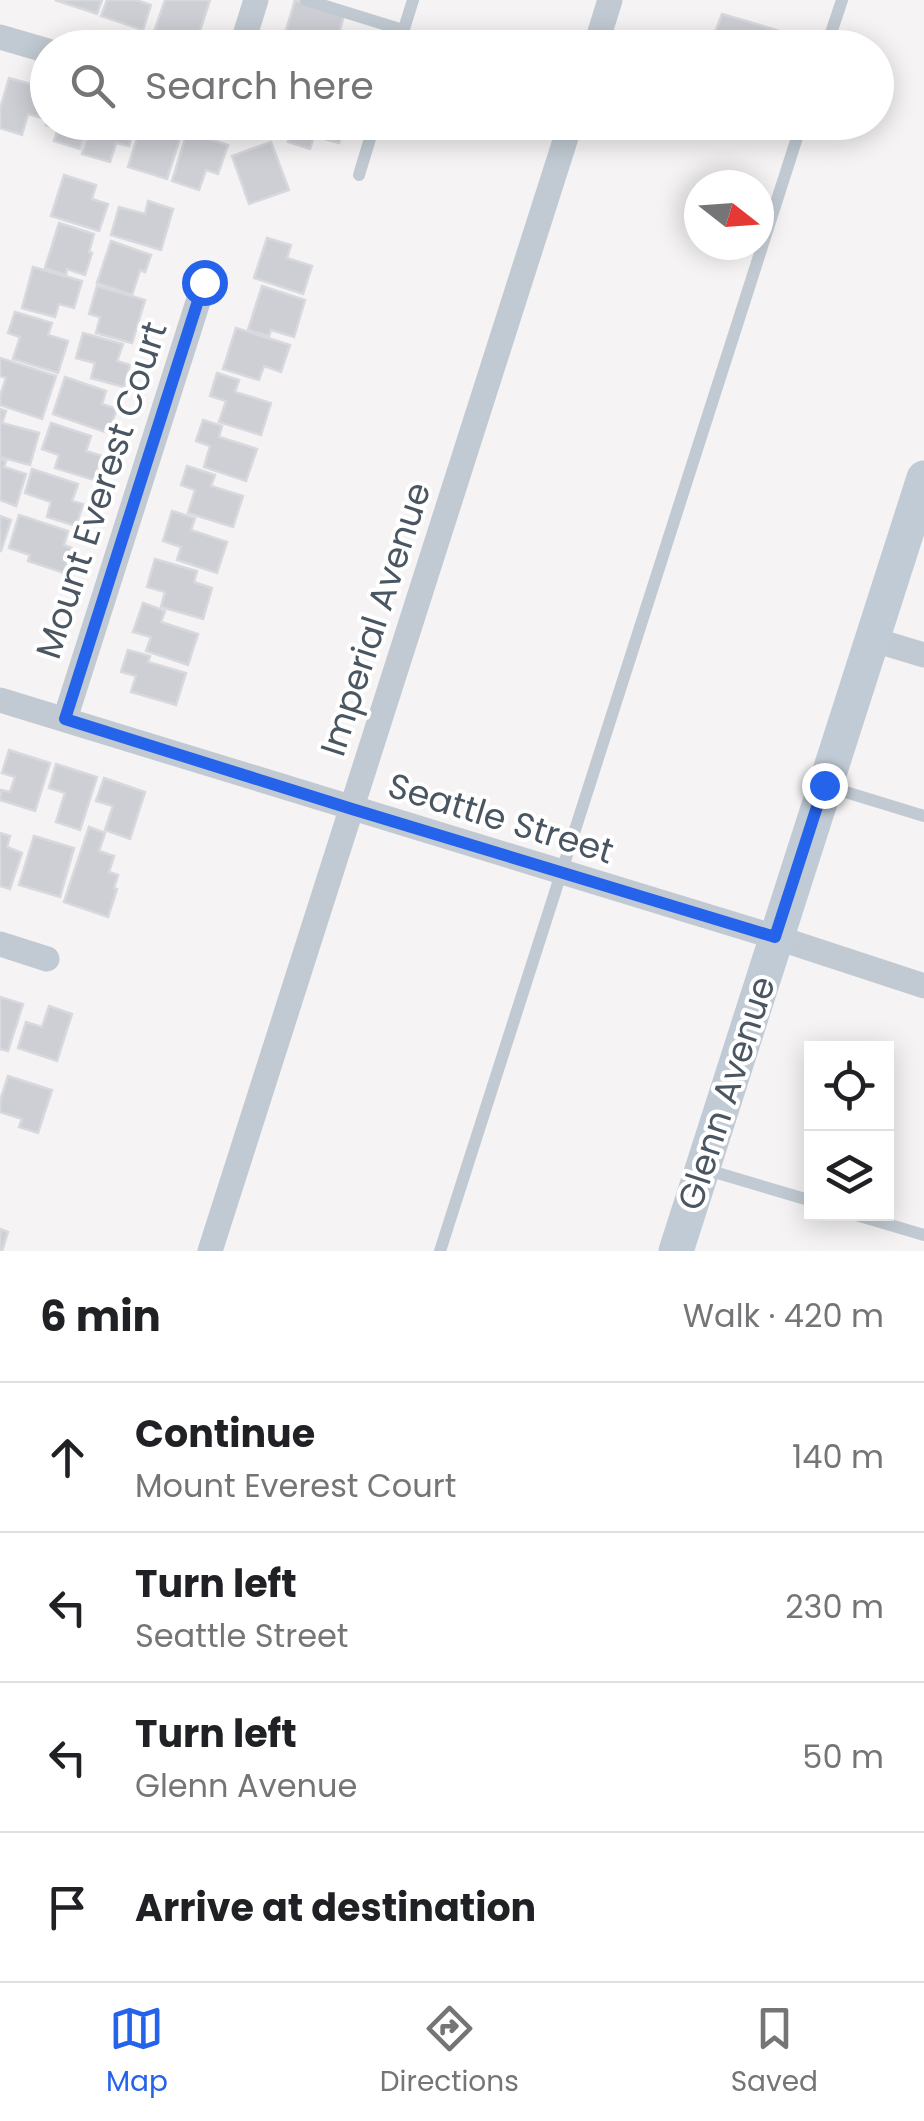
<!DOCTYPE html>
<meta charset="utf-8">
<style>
body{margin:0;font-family:Poppins,sans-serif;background:#f2f2f2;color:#202124}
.controls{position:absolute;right:30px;bottom:30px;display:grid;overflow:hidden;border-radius:0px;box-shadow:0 5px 25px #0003}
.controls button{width:90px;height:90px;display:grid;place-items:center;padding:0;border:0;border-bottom:2px solid #e0e0e0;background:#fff;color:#202124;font:50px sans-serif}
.compass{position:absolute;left:684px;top:170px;width:90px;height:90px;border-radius:50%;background:#fff;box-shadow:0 5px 25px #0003;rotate:107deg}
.stop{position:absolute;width:30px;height:30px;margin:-22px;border:8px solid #2563eb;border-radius:50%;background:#fff}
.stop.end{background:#2563eb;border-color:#fff;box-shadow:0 2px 10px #0008}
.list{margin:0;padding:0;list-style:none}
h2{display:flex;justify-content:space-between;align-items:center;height:130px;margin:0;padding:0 40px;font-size:42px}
h2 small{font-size:32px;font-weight:400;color:#757577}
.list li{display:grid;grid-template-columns:65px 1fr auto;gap:30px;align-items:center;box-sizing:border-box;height:150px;padding:0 40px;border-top:2px solid #e0e0e0}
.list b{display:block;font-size:38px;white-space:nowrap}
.list p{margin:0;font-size:32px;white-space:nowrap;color:#757577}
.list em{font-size:32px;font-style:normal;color:#757577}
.icon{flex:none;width:55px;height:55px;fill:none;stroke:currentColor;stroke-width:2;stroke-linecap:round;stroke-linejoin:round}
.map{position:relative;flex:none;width:924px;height:1251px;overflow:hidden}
.search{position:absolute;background:#fff;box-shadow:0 5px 25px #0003;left:30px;right:30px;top:30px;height:110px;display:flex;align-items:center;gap:25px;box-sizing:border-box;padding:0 35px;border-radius:55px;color:#757577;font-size:38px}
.sheet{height:730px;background:#fff}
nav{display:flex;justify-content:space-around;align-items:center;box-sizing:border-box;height:140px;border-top:2px solid #e0e0e0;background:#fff;font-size:28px;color:#757577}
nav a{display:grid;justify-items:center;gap:5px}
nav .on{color:#2563eb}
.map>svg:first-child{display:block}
.building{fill:#cdcfd5;stroke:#d7d9de;stroke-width:2.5}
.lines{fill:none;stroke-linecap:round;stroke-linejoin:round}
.lane{stroke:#c1cad2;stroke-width:12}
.street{stroke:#c1cad2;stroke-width:25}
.secondary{stroke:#c1cbd6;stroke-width:35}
.route{stroke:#2563eb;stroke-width:12}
.labels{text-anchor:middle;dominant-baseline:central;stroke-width:8;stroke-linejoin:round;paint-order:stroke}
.street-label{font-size:35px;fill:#4a5661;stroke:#fff}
</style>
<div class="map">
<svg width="924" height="1251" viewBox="0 0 924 1251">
<rect width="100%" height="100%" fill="#f5f3f3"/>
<g class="building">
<path d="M55,0h47l-5,14z"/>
<path d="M107,0h29l15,5 -8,25 -42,-14z"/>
<path d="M165,0h45l-15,46 -41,-14z"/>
<path d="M295,0l49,15 -7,26 -26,-7 -4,14 -24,-7z"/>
<path d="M722,14l95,28 -2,6h-81l-22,-7z"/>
<path d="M9,78l39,11v9l-6,20 -14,-4 -6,21 -22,-7v-19z"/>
<path d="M48,120v2h41l-9,27 -26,-8 4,-12 -12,-4z"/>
<path d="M91,122h45l-7,24 -13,-3 -6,19 -28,-8z"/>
<path d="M142,122h10l30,10 -15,47 -39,-12z"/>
<path d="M294,122h51l-6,21 -25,-7 -4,13 -22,-7z"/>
<path d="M187,132l41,13 -10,29 -12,-4 -7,20 -27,-9z"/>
<path d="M271,142l18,48 -40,14 -17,-48z"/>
<path d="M64,175l32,10 -4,14 16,5 -9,27 -48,-15z"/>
<path d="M148,201l25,8 -12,41 -50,-15 8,-28 26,7z"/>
<path d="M59,223l35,11 -5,18 3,1 -7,22 -18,-6 -1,6 -21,-7z"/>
<path d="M267,238l24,7 -4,13 25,8 -9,28 -49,-16z"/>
<path d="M111,241l40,14 -6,17 -5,-2 -8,25 -35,-12z"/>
<path d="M33,267l49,14 -8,27 -15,-4 -4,13 -33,-9z"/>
<path d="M97,286l48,14 -13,43 -36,-10 4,-16 -11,-3z"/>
<path d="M262,286l43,14 -11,37 -23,-7 -2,6 -21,-6z"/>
<path d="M15,312l37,11 -4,12 20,6 -10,32 -45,-14 7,-22 -12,-4z"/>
<path d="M236,328l54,17 -9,27 -17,-6 -5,14 -36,-11z"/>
<path d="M83,333l40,11 -6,17 13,4 -6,22 -33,-9 4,-15 -19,-5z"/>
<path d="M0,358l56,18 -14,43 -42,-14v-9l6,-18 -6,-2z"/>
<path d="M217,373l22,7 -4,12 36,11 -10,32 -42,-13 7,-21 -16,-5z"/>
<path d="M65,377l41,14 -4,13 15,5 -9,24 -55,-19z"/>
<path d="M0,409l6,2 -4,12 37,10 -9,32 -30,-8z"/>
<path d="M203,420l19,6 -3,11 38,12 -11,32 -42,-14 6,-21 -14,-5z"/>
<path d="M51,423l40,13 -5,15 16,5 -8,24 -39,-12 4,-13 -17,-6z"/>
<path d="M0,459l6,2 -2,6 22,7 -10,32 -16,-6z"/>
<path d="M187,466l28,9 -4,11 32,10 -10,31 -45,-14 7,-23 -14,-5z"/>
<path d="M32,469l46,15 -6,17 11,3 -7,22 -29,-9 4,-15 -26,-9z"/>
<path d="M172,511l23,7 -4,12 36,12 -10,31 -40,-13 4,-13 -18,-6z"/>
<path d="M19,515l49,16 -4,14 8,3 -8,25 -36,-12 2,-6 -21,-7z"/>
<path d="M0,516l11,4 -10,31h-1z"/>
<path d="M155,559l42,12 -3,11 18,6 -9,31 -42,-12 4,-15 -18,-5z"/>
<path d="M143,603l22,8 -4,11 37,12 -10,31 -42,-14 5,-14 -18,-5z"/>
<path d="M128,650l22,6 -2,6 38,11 -10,32 -45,-13 5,-16 -15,-4z"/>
<path d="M9,750l41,13 -15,48 -35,-11 1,-10 9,2 5,-15 -13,-4z"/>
<path d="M56,764l41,13 -17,53 -24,-8 9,-29 -16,-5z"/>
<path d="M104,778l41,14 -15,47 -25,-9 8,-24 -17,-5z"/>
<path d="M89,827l16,6 -6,18 15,5 -5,16 9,3 -4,13 3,1 -9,28 -44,-15z"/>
<path d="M0,833l10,3 -3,11 15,6 -12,36 -10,-3z"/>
<path d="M34,836l40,12 -14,49 -41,-12z"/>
<path d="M0,997l23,7 -15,47 -8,-2z"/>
<path d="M49,1006l23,8 -15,47 -39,-13 8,-26 16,5z"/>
<path d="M8,1076l44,14 -14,43 -19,-6 3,-8 -22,-7v-11z"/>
<path d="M0,1229l8,3 -6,19h-2z"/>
</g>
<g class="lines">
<g class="lane">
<path d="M306,0l97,30"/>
<path d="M398,48l15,-48"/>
<path d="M826,48l16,-48"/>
<path d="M359,175l16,-53"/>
<path d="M826,786l98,30"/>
<path d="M704,1169l108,32"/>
<path d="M853,1214l71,21"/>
<path d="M440,1251l362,-1129"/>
</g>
<g class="street">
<path d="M0,37l48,14"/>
<path d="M241,48l15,-48"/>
<path d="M595,48l15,-48"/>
<path d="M871,639l53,16"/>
<path d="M0,700l775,237 149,49"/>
<path d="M65,719l139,-436"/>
<path d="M0,944l47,15"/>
<path d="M210,1251l361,-1129"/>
</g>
<path class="secondary" d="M676,1251l248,-773"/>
</g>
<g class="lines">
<path class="route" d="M204,282l-139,437 287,90 423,128 49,-152"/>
</g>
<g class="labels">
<g class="street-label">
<text transform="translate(101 490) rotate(-72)">Mount Everest Court</text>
<text transform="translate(375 619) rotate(-72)">Imperial Avenue</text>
<text transform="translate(501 818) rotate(17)">Seattle Street</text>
<text transform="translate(726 1093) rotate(-72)">Glenn Avenue</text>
</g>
</g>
</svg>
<div class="controls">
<button><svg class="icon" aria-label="locate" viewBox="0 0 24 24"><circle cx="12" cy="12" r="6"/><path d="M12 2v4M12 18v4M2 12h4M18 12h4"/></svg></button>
<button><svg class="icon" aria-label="layers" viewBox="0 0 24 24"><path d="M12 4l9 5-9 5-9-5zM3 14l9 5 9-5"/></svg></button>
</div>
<svg class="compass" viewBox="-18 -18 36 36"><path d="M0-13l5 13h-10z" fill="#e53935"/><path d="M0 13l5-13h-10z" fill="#757577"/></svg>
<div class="stop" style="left:204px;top:282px"></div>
<div class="stop end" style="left:824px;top:785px"></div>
<div class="search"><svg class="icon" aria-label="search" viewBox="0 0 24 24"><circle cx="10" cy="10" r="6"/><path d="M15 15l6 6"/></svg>Search here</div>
</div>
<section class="sheet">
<h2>6 min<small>Walk · 420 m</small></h2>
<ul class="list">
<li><svg class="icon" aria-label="ahead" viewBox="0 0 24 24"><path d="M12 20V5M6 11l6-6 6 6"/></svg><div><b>Continue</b><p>Mount Everest Court</p></div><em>140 m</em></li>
<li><svg class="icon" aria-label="left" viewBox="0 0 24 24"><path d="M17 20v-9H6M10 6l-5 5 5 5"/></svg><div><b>Turn left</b><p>Seattle Street</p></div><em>230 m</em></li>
<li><svg class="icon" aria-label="left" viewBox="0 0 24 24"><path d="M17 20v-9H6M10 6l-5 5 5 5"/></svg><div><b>Turn left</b><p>Glenn Avenue</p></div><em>50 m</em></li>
<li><svg class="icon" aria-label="arrive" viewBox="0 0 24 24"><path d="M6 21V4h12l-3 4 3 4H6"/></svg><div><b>Arrive at destination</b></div></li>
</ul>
</section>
<nav>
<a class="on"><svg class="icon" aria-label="map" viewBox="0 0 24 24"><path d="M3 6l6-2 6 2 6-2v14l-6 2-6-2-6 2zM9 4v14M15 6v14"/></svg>Map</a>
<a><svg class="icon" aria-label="directions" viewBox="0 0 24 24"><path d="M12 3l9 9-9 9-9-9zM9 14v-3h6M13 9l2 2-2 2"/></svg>Directions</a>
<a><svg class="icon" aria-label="saved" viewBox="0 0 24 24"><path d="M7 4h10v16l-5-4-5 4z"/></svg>Saved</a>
</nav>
